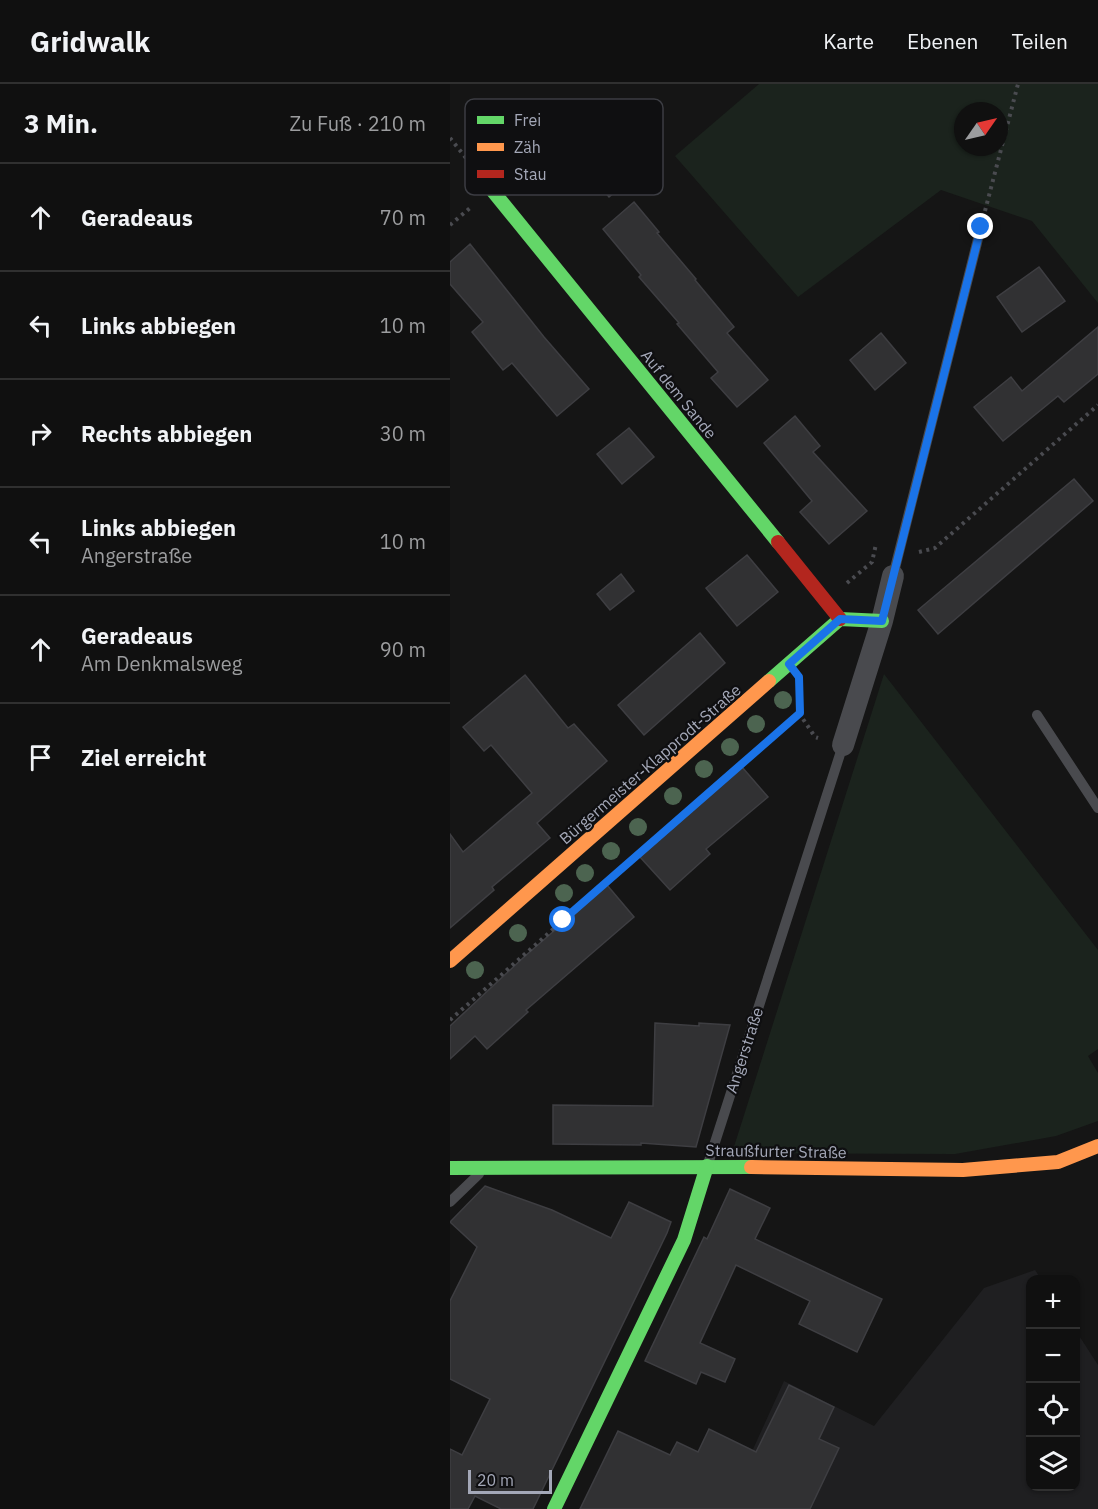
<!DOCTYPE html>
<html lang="de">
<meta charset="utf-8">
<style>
body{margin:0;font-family:"IBM Plex Sans",sans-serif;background:#1e1e1e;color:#f1f3f6}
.controls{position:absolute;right:18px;bottom:18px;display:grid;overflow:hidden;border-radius:12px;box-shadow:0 2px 4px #0004}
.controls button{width:54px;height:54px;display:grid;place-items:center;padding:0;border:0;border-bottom:2px solid #303030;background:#101010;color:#f1f3f6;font:30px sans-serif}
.compass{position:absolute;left:504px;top:18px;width:54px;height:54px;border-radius:50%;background:#101010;box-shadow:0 2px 4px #0004;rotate:56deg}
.scale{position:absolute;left:18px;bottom:15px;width:84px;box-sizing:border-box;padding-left:6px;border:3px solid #a4a8b8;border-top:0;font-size:16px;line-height:21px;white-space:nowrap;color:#a4a8b8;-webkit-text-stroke:4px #0f0f11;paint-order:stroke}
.stop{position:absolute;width:18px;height:18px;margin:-14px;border:4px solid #1a73e8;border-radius:50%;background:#fff}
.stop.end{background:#1a73e8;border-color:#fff;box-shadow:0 2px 6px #0008}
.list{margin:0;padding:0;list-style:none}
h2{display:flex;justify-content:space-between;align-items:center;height:78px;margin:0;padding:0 24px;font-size:26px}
h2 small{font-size:20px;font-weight:400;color:#9c9d9f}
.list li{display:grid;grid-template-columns:39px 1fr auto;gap:18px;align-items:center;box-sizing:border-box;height:108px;padding:0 24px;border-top:2px solid #303030}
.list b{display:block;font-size:22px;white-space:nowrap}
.list p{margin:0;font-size:20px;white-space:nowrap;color:#9c9d9f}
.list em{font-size:20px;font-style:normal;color:#9c9d9f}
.icon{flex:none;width:33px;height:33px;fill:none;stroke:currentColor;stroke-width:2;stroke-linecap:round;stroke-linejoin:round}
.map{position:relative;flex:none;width:648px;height:1425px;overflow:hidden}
header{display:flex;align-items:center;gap:36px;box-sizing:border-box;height:84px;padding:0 30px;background:#101010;border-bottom:2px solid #303030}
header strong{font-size:28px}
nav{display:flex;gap:33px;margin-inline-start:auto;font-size:21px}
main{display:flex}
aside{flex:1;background:#101010}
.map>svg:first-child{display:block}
.built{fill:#1f1f21}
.green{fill:#1b231d;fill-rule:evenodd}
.building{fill:#313133;stroke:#3e3e42;stroke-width:1.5}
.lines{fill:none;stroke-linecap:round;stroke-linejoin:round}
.path{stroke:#4a4b50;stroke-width:4;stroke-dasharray:3 4.5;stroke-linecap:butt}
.lane{stroke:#494a4e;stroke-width:10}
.street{stroke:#494a4e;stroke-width:22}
.fast{stroke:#63d668;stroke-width:14}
.slow{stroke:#ff974d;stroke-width:14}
.jam{stroke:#b3261e;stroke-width:14}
.tree{fill:#4c6450}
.route{stroke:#1a73e8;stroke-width:8}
.labels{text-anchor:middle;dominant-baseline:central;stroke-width:4.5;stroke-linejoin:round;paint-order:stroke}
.street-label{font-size:16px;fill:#a4a8b8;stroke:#0f0f11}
.key{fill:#0f0f11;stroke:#3c3d43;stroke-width:1.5}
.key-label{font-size:16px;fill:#a4a8b8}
</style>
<header>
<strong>Gridwalk</strong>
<nav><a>Karte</a><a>Ebenen</a><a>Teilen</a></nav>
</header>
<main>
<aside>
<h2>3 Min.<small>Zu Fuß · 210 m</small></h2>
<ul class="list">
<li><svg class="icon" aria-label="ahead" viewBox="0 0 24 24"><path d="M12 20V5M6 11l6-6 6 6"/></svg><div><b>Geradeaus</b></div><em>70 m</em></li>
<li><svg class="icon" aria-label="left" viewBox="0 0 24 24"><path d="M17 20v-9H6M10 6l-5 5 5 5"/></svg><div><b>Links abbiegen</b></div><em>10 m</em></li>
<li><svg class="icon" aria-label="right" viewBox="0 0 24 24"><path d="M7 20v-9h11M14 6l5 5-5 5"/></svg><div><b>Rechts abbiegen</b></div><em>30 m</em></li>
<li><svg class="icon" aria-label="left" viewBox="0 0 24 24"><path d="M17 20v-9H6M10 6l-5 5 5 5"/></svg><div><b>Links abbiegen</b><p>Angerstraße</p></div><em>10 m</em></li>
<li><svg class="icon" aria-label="ahead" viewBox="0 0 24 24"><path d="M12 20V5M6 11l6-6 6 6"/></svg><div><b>Geradeaus</b><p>Am Denkmalsweg</p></div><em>90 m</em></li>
<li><svg class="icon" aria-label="arrive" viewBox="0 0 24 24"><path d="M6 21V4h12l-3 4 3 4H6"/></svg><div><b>Ziel erreicht</b></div></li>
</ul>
</aside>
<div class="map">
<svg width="648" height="1425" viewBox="0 0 648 1425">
<rect width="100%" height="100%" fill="#151515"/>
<path class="built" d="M585,1186l6,9 -11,1v206h46v-155l22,34v144h-421l53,-9 54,-119 90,45 110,-138z"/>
<g class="green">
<path d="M309,0h339v219l-66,-82 -91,-31 -143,107 -123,-141zM513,27h36v36h-36z"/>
<path d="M434,590l214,276v99l-10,7 10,17v48l-42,15 -101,18 -223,-1z"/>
</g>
<g class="building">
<path d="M169,41l31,38 -41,34 -31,-38z"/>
<path d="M184,118l25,30 -2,1 39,46 -1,1 39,47 -7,6 41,47 -31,27 -26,-29 7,-6 -41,-48 2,-1 -40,-46 2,-2 -38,-46z"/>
<path d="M20,160l74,93 45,52 -32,27 -45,-53 -9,7 -31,-38 11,-10 -33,-38v-22z"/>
<path d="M589,183l26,34 -43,31 -25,-35z"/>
<path d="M648,243v47l-34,28 -6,-6 -55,45 -29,-34 37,-30 11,14z"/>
<path d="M431,249l25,30 -31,27 -25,-30z"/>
<path d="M345,332l25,30 -7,6 54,59 -38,33 -29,-32 12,-11 -48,-58z"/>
<path d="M179,344l25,29 -32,27 -25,-30z"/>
<path d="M624,395l19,22 -155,133 -20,-24z"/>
<path d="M297,471l31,37 -41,34 -31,-38z"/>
<path d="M171,490l13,17 -24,19 -13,-16z"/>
<path d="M250,549l25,30 -81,72 -26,-30z"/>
<path d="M75,591l43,53 6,-4 33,37 -70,62 13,15 -58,49 2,3 -44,38v-94l13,18 69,-59 -41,-48 -7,6 -21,-24z"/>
<path d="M292,683l26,30 -62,52 4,5 -40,36 -30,-33z"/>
<path d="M157,801l27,32 -108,93 2,2 -41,37 -12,-13 -25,23v-33l74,-69z"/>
<path d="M205,939l44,3v-3l31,2 -34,122 -55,-4v2l-88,-1v-39l100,1z"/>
<path d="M35,1102l67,24 59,28 18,-36 42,20 -4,11 -134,276h-32l-26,-13 -7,13h-18v-60l12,6 28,-56 -40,-20v-78l27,-54 -27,-25z"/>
<path d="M280,1105l40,19 -15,31 127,60 -25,53 -58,-28 11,-23 -74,-36 -36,78 35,16 -10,23 -24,-10 -5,12 -51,-23 59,-124 3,2z"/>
<path d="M339,1301l45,22 -15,32 20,9 -29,61h-230l38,-78 52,24 7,-13 21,10 11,-23 47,23z"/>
</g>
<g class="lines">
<g class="path">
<path d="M0,54l24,30"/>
<path d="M535,127l33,-127"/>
<path d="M0,141l20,-17"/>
<path d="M469,468l16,-4 163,-143"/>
<path d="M397,499l25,-21 4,-18"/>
<path d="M349,629l16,24 3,1"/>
<path d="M0,936l349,-307v-19"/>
</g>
<g class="lane">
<path d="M443,492l88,-349"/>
<path d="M587,631l61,93"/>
<path d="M258,1080l135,-419"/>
<path d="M0,1118l29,-28"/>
</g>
<path class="street" d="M393,661l39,-124 11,-45"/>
<g class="fast">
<path d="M42,106l286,352"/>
<path d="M319,597l71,-62 42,2"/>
<path d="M0,1084l301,-1"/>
<path d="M104,1425l130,-269 23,-74"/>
</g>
<g class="slow">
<path d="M0,877l319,-280"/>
<path d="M301,1083l212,3 95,-8 40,-16"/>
</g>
<path class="jam" d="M328,458l62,77"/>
</g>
<g class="tree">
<circle cx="333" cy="616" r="9"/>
<circle cx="306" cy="640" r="9"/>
<circle cx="280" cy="663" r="9"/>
<circle cx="254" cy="685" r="9"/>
<circle cx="223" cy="712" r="9"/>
<circle cx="188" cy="743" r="9"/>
<circle cx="161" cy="767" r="9"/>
<circle cx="135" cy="789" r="9"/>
<circle cx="114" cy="809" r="9"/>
<circle cx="68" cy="849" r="9"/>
<circle cx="25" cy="886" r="9"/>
</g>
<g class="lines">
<path class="route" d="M113,836l237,-207 -1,-36 -10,-13 51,-45 42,2 99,-394"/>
</g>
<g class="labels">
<g class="street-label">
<text transform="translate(229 310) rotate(51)">Auf dem Sande</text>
<text transform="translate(200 680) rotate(-41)">Bürgermeister-Klapprodt-Straße</text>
<text transform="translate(294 966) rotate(-72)">Angerstraße</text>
<text transform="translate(326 1067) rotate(1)">Straußfurter Straße</text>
</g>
</g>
<rect x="15" y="15" width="198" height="96" rx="9" class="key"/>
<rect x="27" y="32" width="27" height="8" fill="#63d668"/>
<rect x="27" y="59" width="27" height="8" fill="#ff974d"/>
<rect x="27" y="86" width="27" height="8" fill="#b3261e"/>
<g class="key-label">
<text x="64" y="42">Frei</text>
<text x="64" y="69">Zäh</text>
<text x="64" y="96">Stau</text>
</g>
</svg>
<div class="controls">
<button>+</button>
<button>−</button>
<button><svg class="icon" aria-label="locate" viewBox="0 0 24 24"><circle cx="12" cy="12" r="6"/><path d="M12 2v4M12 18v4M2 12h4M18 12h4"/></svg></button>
<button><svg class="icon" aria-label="layers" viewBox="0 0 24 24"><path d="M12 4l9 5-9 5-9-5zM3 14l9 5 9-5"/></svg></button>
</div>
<svg class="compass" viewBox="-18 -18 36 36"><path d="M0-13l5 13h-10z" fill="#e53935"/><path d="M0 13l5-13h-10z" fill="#9c9d9f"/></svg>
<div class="scale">20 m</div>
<div class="stop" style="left:113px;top:836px"></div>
<div class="stop end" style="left:531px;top:143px"></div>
</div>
</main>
